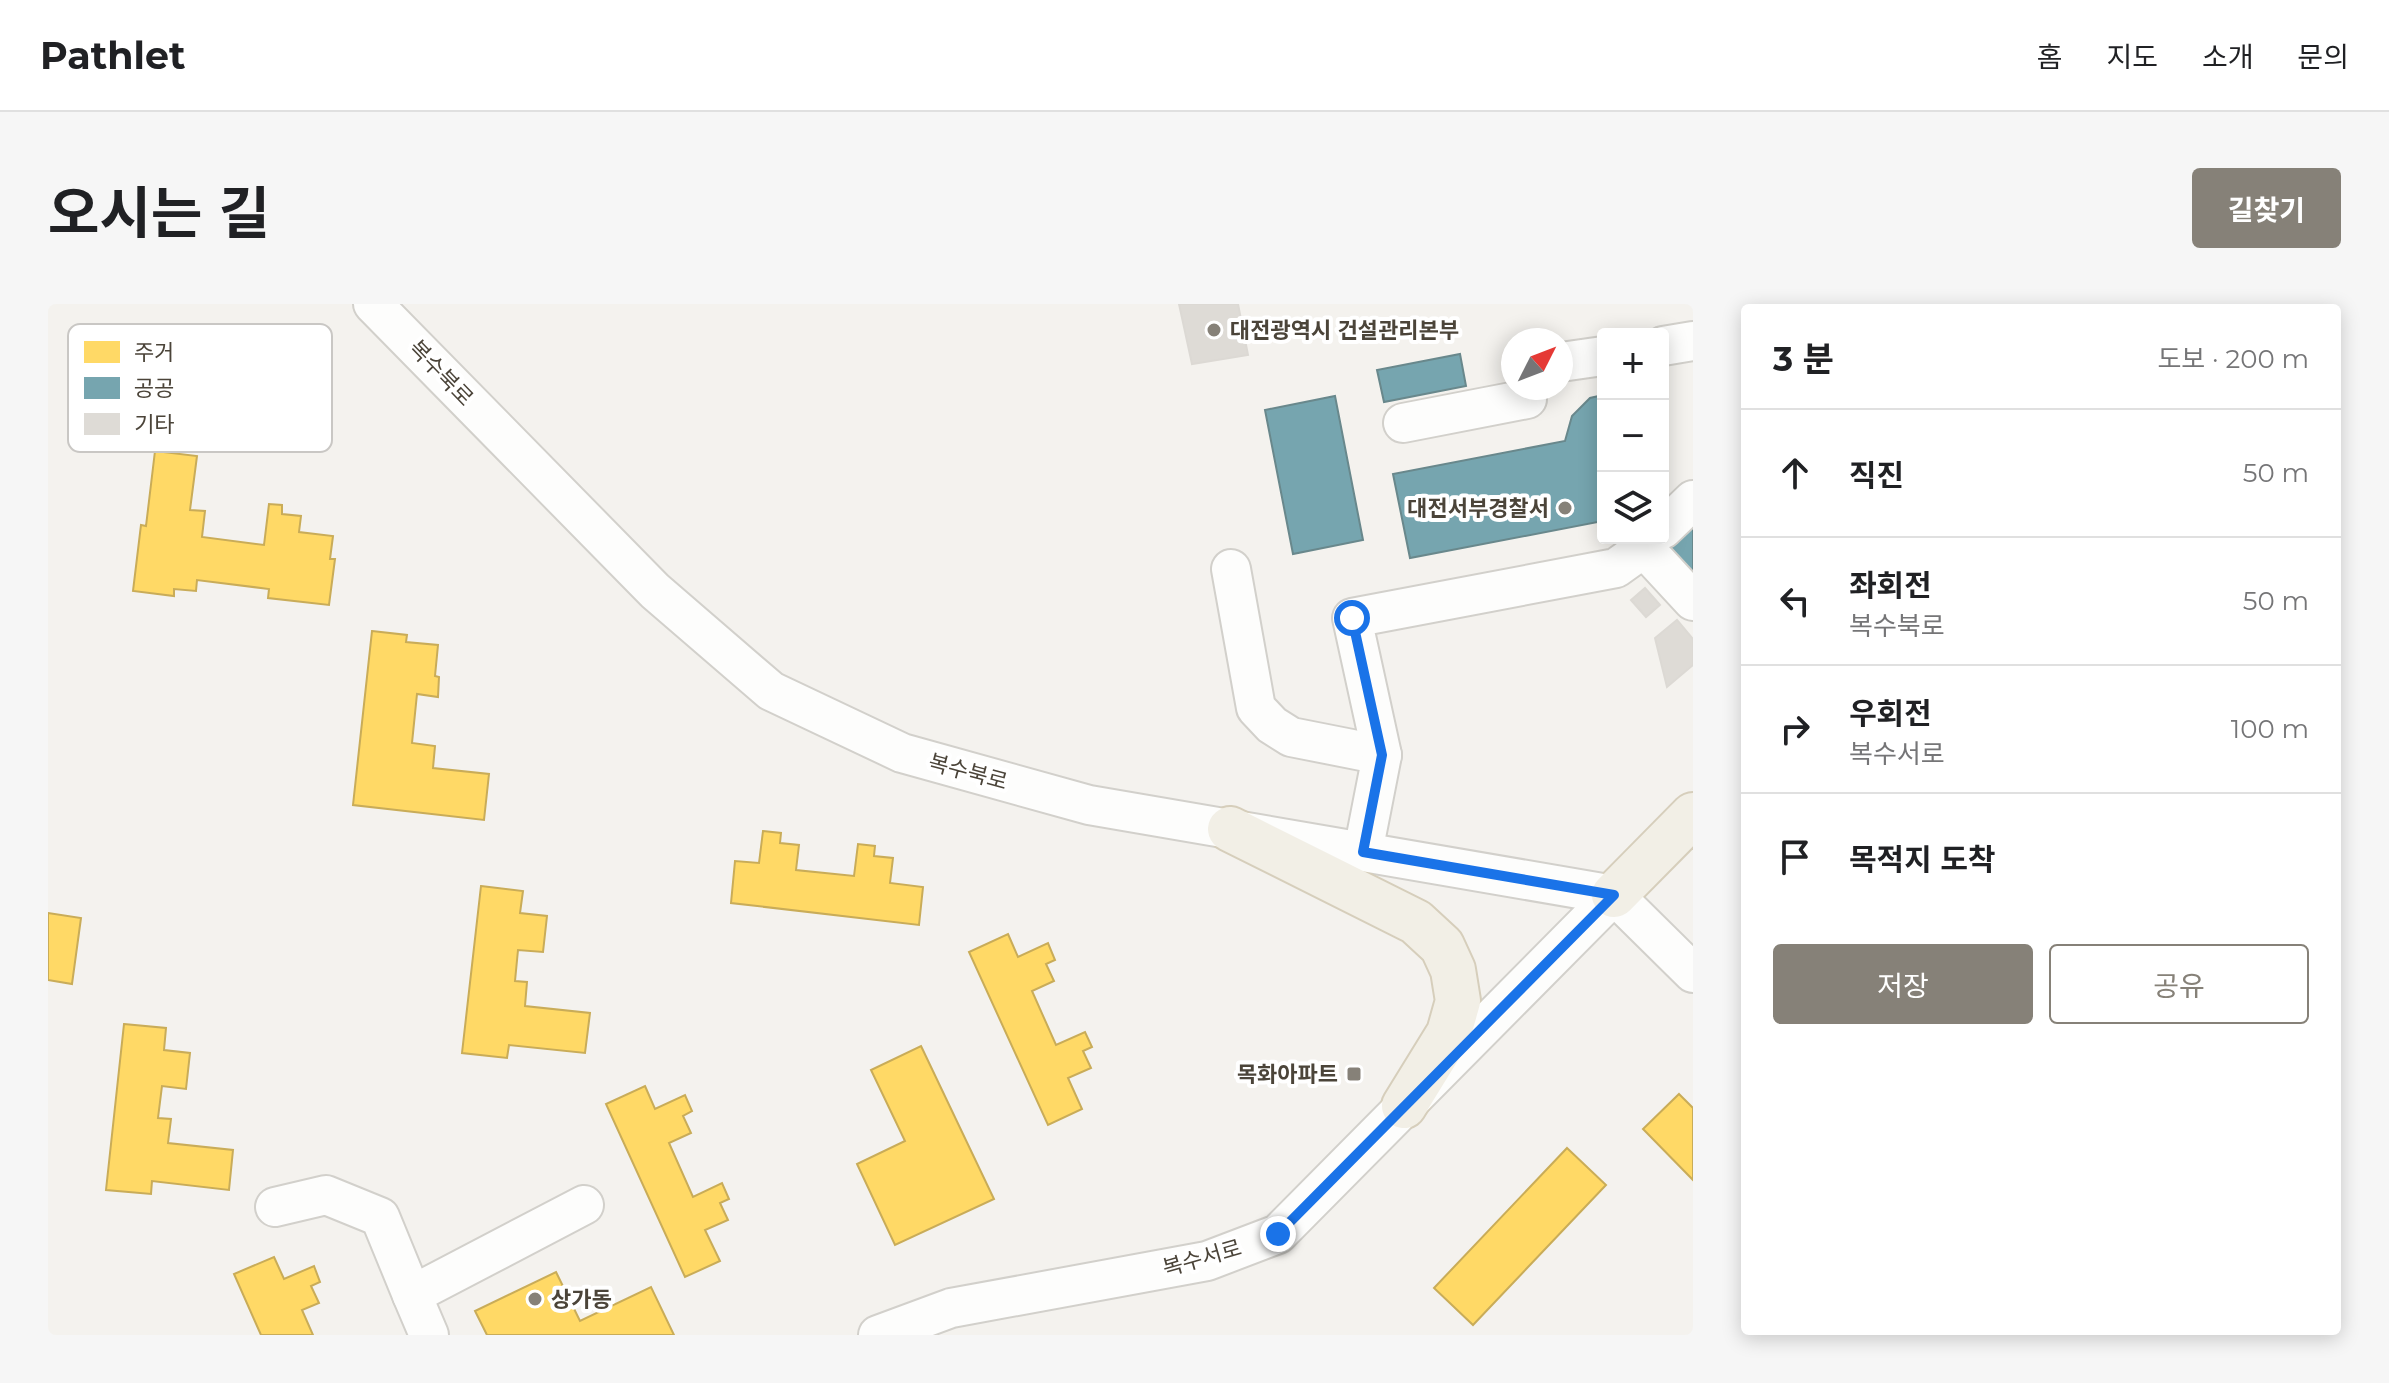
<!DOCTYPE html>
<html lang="ko">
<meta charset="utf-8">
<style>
body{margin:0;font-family:Montserrat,"Noto Sans KR",sans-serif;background:#f6f6f6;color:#202124}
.controls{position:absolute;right:24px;top:24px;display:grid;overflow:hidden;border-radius:8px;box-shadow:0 4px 20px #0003}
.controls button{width:72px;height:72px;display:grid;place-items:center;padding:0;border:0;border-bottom:2px solid #e0e0e0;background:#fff;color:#202124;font:40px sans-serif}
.compass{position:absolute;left:1453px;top:24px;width:72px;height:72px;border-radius:50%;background:#fff;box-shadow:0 4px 20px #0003;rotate:48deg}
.stop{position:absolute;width:24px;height:24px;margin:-18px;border:6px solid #1a73e8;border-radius:50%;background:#fff}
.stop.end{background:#1a73e8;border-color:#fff;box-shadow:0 2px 8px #0008}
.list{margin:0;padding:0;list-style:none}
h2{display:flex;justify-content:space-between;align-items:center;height:104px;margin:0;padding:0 32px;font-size:34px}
h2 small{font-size:26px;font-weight:400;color:#757577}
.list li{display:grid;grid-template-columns:52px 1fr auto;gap:24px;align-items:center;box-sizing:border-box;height:128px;padding:0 32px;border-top:2px solid #e0e0e0}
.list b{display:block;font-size:30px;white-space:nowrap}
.list p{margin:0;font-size:26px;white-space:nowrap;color:#757577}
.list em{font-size:26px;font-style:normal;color:#757577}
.actions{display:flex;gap:16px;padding:24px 32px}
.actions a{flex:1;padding:18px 0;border:2px solid #868178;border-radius:8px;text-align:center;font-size:28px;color:#868178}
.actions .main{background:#868178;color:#fff}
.icon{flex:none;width:44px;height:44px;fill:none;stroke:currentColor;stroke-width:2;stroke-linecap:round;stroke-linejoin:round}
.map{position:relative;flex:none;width:1645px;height:1031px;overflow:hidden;border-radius:8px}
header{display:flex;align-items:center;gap:48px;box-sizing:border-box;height:112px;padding:0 40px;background:#fff;border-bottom:2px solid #e0e0e0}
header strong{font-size:38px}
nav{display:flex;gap:44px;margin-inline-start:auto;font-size:28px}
.intro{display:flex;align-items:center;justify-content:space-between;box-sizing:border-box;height:192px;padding:0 48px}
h1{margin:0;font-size:56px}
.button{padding:20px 36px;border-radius:8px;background:#868178;color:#fff;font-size:28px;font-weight:700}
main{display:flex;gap:48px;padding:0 48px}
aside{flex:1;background:#fff;border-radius:8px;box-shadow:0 4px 20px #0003}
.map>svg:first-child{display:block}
.homes{fill:#ffd966;stroke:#c9ac58;stroke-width:2}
.public{fill:#76a5af;stroke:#69888c;stroke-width:2}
.building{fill:#dedbd6;stroke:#dcd9d4;stroke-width:2}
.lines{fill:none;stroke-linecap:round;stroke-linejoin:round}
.minor-casing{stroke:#d2d0cb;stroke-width:42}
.major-casing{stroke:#d6cebb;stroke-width:48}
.minor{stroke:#fdfdfc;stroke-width:38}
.major{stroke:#f2efe6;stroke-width:44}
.route{stroke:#1a73e8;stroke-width:10}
.poi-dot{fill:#868178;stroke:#fff;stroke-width:3}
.labels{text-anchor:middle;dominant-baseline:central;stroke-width:8;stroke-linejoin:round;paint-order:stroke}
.poi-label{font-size:22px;font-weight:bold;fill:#4b4439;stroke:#fff;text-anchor:start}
.street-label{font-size:22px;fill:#4b4439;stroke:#fff}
.key{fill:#fff;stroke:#c9c7c4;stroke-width:2}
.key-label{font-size:22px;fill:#4b4439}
</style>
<header>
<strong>Pathlet</strong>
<nav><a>홈</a><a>지도</a><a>소개</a><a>문의</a></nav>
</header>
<div class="intro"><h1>오시는 길</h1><a class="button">길찾기</a></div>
<main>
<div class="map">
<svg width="1645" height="1031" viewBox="0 0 1645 1031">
<rect width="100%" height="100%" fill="#f4f2ee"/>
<g class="homes">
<path d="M107,147l42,5 -7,54 15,1 -3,26 62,8 5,-41 13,1v9l19,2 -2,16 34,4 -3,23h5l-6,46 -61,-7 1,-9 -72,-9 -1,11 -22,-2v7l-41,-5 8,-66 5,1z"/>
<path d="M324,327l35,4 -1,7 32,3 -3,31 4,1 -1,20 -21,-3 -5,49 23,3 -2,22 56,6 -5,46 -131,-15z"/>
<path d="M715,527l18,2 -1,10 19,2 -3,25 58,6 4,-32 17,2 -1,10 19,2 -3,25 33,4 -4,38 -188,-22 4,-42 24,2z"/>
<path d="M433,582l42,5 -3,22 27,3 -4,36 -25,-2 -3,31 12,1 -2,24 65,7 -5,40 -76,-8 -2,13 -45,-5z"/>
<path d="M0,609l33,5 -9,66 -24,-4z"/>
<path d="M960,630l10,23 30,-14 7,17 -9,4 8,17 -22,10 24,54 29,-13 7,15 -9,4 8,17 -23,10 14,31 -34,16 -79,-173z"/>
<path d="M76,720l42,4 -2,22 26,3 -4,36 -24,-3 -4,32 13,1 -3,24 65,7 -4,40 -77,-9 -1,13 -45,-4z"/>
<path d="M873,742l73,153 -99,46 -38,-81 48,-23 -34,-71z"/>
<path d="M597,782l10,23 30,-14 7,16 -9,5 8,17 -22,10 24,54 29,-14 7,16 -9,4 8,17 -23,10 15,31 -35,16 -79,-173z"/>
<path d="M1631,790l14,14v72l-50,-51z"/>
<path d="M1519,844l39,37 -133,140 -39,-37z"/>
<path d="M226,953l10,22 30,-13 6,16 -9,4 8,17 -17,7 11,25h-52l-27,-61z"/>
<path d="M508,968l24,49 71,-34 23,48h-187l-12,-24z"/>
</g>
<g class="public">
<path d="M1412,50l6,32 -82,16 -7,-32z"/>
<path d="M1555,91v126l-193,37 -17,-84 172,-33 7,-25 18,-18z"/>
<path d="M1287,92l28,144 -70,14 -28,-144z"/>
<path d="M1645,222v48l-24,-25z"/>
</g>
<g class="building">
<path d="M1131,0h59l10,51 -56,9z"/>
<path d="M1597,284l15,17 -14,12 -15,-17z"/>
<path d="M1629,316l16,19v26l-26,22 -12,-49z"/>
</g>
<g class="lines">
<g class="minor-casing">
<g id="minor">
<path d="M325,0l282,287 116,100 131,62 187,52 525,90 79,78"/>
<path d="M1615,42l30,-5"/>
<path d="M1513,58l42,-6"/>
<path d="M1355,119l124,-24 -1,-11"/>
<path d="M1615,225l30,-29"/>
<path d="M1183,265l25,139 16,17 19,12 91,18"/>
<path d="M1315,548l19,-97 -30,-137 264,-50 28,-20 49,53"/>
<path d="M227,903l51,-12 54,22 32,78"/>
<path d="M381,1031l-17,-40 172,-90"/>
<path d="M830,1031l73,-27 256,-47 71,-27 336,-339"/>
</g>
</g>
<g class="major-casing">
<g id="major">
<path d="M1182,525l186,93 26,24 11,24 5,31 -9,32 -45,73"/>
<path d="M1566,591l79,-80"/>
</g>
</g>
<use href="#minor" class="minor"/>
<use href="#major" class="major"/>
</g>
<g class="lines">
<path class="route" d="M1230,930l336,-339 -251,-43 19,-97 -30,-137"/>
</g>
<g class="poi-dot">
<circle cx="1166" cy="26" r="8"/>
<circle cx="1517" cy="204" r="8"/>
<rect x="1298" y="762" width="16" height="16" rx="4"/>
<circle cx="487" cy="995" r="8"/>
</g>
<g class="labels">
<g class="poi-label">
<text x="1182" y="26">대전광역시 건설관리본부</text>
<text x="1501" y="204" text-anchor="end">대전서부경찰서</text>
<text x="1290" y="770" text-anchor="end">목화아파트</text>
<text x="503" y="995">상가동</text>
</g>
<g class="street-label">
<text transform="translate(393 69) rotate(46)">복수북로</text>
<text transform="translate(920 468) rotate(15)">복수북로</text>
<text transform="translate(1154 954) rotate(-16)">복수서로</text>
</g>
</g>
<rect x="20" y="20" width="264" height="128" rx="12" class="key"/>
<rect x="36" y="37" width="36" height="22" fill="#ffd966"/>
<rect x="36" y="73" width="36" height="22" fill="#76a5af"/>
<rect x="36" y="109" width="36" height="22" fill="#dedbd6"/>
<g class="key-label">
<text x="86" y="56">주거</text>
<text x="86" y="92">공공</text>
<text x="86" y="128">기타</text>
</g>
</svg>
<div class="controls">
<button>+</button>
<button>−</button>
<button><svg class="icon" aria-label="layers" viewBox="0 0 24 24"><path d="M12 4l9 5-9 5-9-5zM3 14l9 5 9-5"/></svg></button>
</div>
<svg class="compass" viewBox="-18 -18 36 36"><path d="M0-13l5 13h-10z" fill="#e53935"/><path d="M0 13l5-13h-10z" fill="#757577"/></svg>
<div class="stop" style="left:1304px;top:314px"></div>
<div class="stop end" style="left:1230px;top:930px"></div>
</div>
<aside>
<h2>3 분<small>도보 · 200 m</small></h2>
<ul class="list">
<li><svg class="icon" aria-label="ahead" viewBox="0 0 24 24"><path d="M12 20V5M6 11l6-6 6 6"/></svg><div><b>직진</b></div><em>50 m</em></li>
<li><svg class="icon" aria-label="left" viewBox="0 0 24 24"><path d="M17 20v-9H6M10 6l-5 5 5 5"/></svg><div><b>좌회전</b><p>복수북로</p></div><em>50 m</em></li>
<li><svg class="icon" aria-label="right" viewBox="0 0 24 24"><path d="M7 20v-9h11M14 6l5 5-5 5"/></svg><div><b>우회전</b><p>복수서로</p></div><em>100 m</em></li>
<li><svg class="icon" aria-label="arrive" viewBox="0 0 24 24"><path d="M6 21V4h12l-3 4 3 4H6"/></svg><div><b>목적지 도착</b></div></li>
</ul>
<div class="actions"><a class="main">저장</a><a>공유</a></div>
</aside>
</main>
